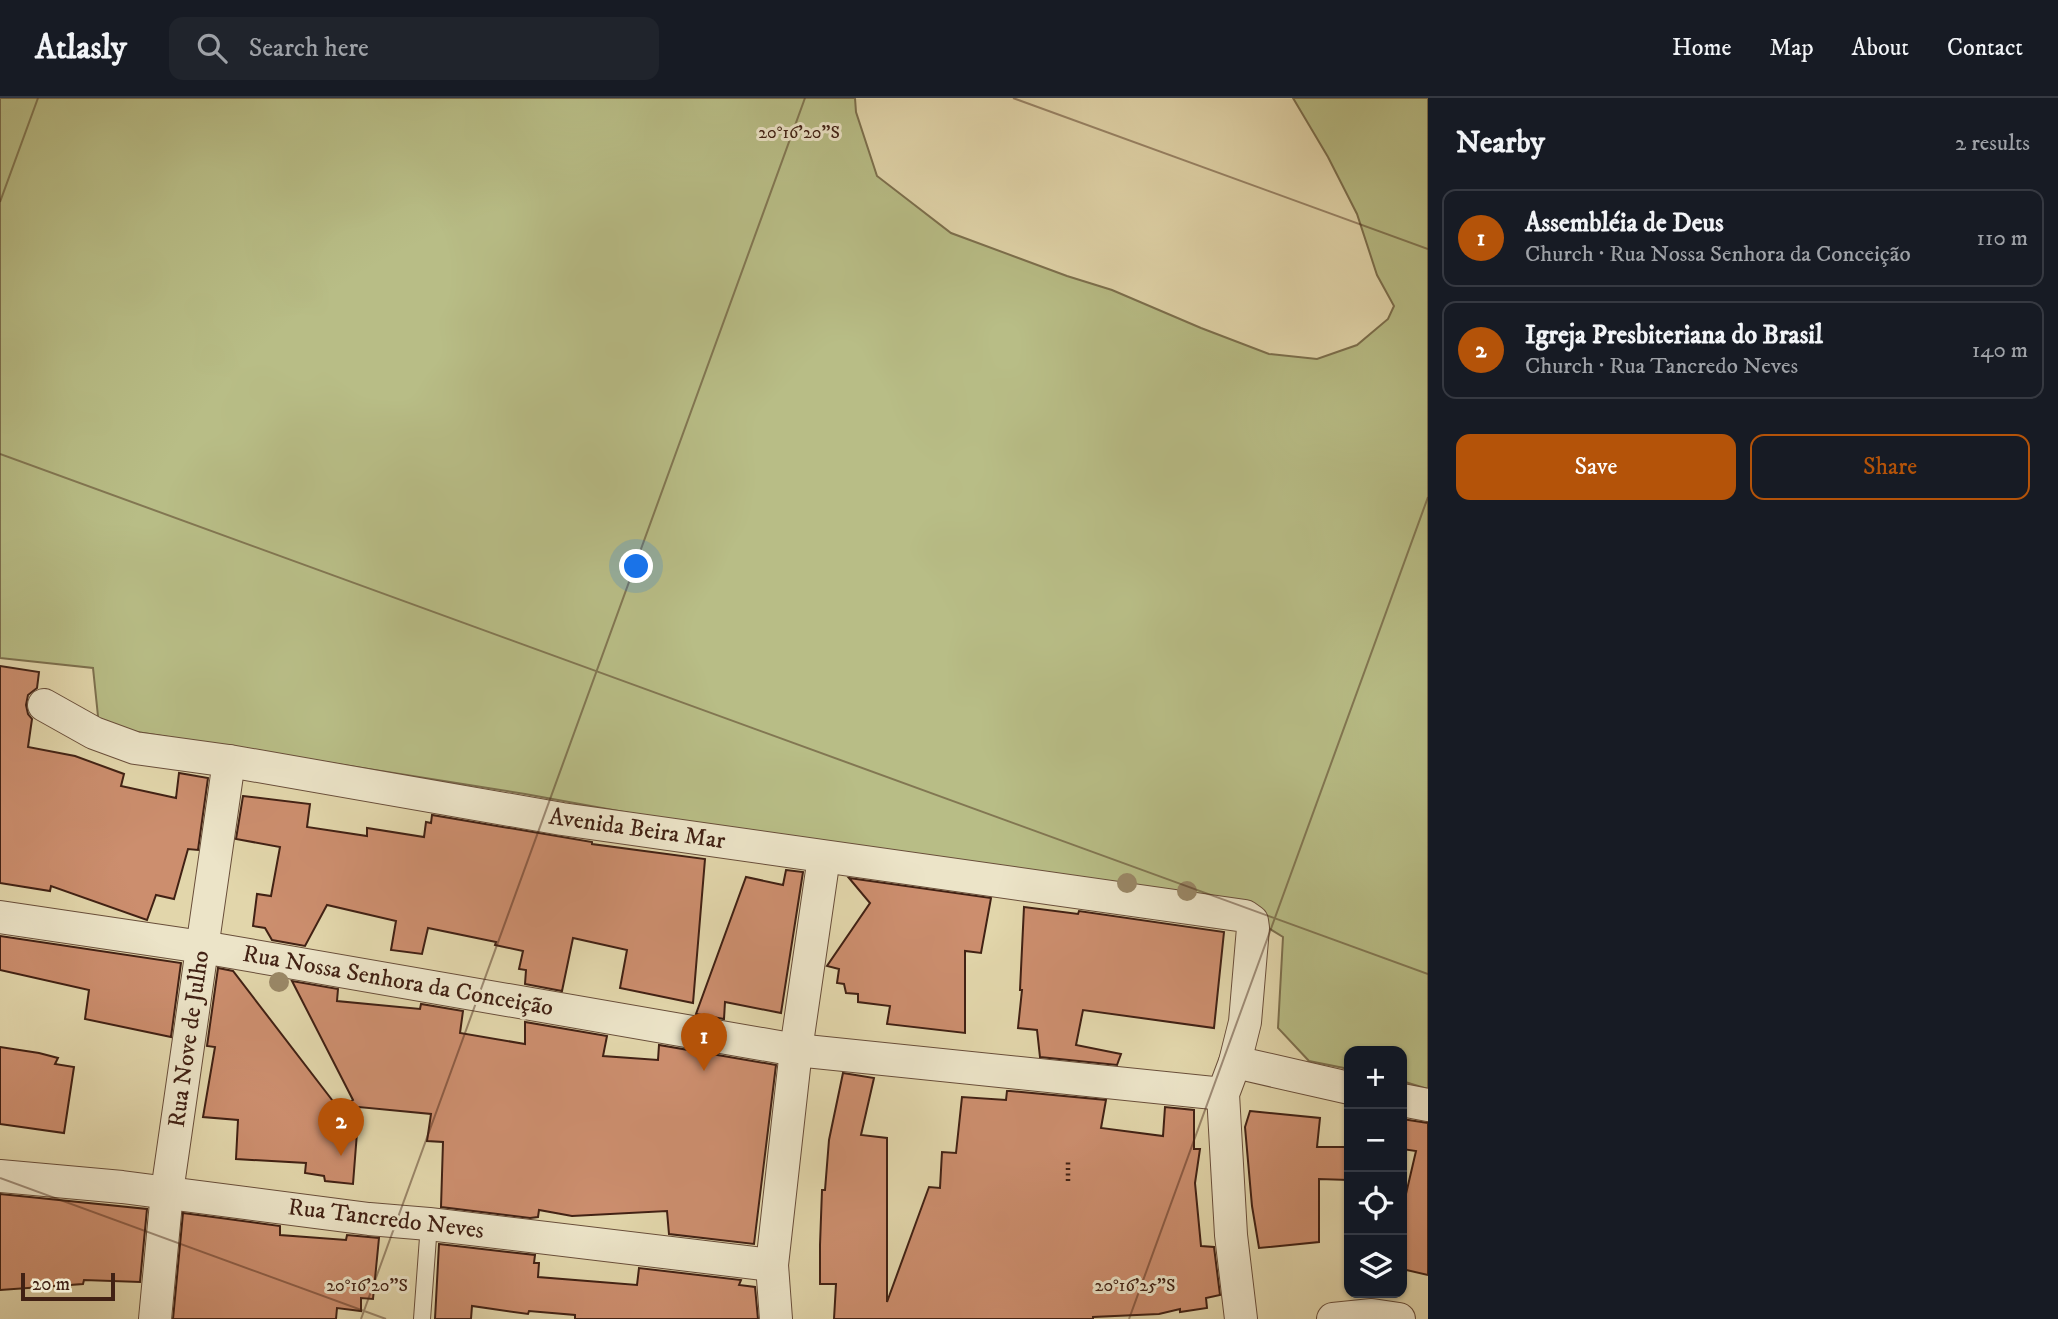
<!DOCTYPE html>
<meta charset="utf-8">
<style>
body{margin:0;font-family:"IM FELL DW Pica",serif;background:#20242c;color:#f1f3f6}
.controls{position:absolute;right:21px;bottom:21px;display:grid;overflow:hidden;border-radius:14px;box-shadow:0 2px 5px #0004}
.controls button{width:63px;height:63px;display:grid;place-items:center;padding:0;border:0;border-bottom:2px solid #363941;background:#171b24;color:#f1f3f6;font:35px sans-serif}
.scale{position:absolute;left:21px;bottom:18px;width:94px;box-sizing:border-box;padding-left:7px;border:4px solid #412114;border-top:0;font-size:19px;line-height:24px;white-space:nowrap;color:#412114;-webkit-text-stroke:5px #ece4c8;paint-order:stroke}
.you{position:absolute;left:637px;top:469px;width:24px;height:24px;margin:-18px;border:5px solid #fff;border-radius:50%;background:#1a73e8;box-shadow:0 0 0 10px #1a73e833}
.badge{display:grid;place-items:center;width:46px;height:46px;border-radius:50%;background:#b45309;color:#fff;font-size:23px;font-weight:700}
.pin{position:absolute;translate:-50% -58px;filter:drop-shadow(0 2px 4px #0008)}
.pin::after{content:'';position:absolute;top:37px;width:24px;height:21px;background:inherit;clip-path:polygon(0 0,100% 0,50% 100%)}
.list{margin:0;padding:0;list-style:none}
h2{display:flex;justify-content:space-between;align-items:center;height:91px;margin:0;padding:0 28px;font-size:30px}
h2 small{font-size:23px;font-weight:400;color:#9ea1a6}
.list li{display:grid;grid-template-columns:46px 1fr auto;gap:21px;align-items:center;box-sizing:border-box;height:98px;margin:0 14px 14px;padding:0 14px;border:2px solid #363941;border-radius:14px}
.list b{display:block;font-size:26px;white-space:nowrap}
.list p{margin:0;font-size:23px;white-space:nowrap;color:#9ea1a6}
.list em{font-size:23px;font-style:normal;color:#9ea1a6}
.actions{display:flex;gap:14px;padding:21px 28px}
.actions a{flex:1;padding:16px 0;border:2px solid #b45309;border-radius:14px;text-align:center;font-size:24px;color:#b45309}
.actions .main{background:#b45309;color:#fff}
.icon{flex:none;width:38px;height:38px;fill:none;stroke:currentColor;stroke-width:2;stroke-linecap:round;stroke-linejoin:round}
.map{position:relative;flex:none;width:1428px;height:1221px;overflow:hidden}
header{display:flex;align-items:center;gap:42px;box-sizing:border-box;height:98px;padding:0 35px;background:#171b24;border-bottom:2px solid #363941}
header strong{font-size:33px}
nav{display:flex;gap:38px;margin-inline-start:auto;font-size:24px}
.search{width:490px;height:63px;background:#20242c;display:flex;align-items:center;gap:18px;box-sizing:border-box;padding:0 24px;border-radius:14px;color:#9ea1a6;font-size:26px}
main{display:flex}
aside{flex:1;background:#171b24}
.map>svg:first-child{display:block}
.green{fill:#b8bd86;stroke:#7c6f4d;stroke-width:2}
.building{fill:#cc8e6e;stroke:#412114;stroke-width:2}
.lines{fill:none;stroke-linecap:round;stroke-linejoin:round}
.service-casing{stroke:#694e3a;stroke-width:18}
.minor-casing{stroke:#694e3a;stroke-width:34}
.path{stroke:#412114;stroke-width:4.5;stroke-dasharray:2 3.5;stroke-linecap:butt}
.service{stroke:#ece4c8;stroke-width:16}
.minor{stroke:#ece4c8;stroke-width:32}
.tree{fill:#9a8867}
.ticks{fill:none;stroke:#412114;stroke-width:2;stroke-opacity:0.45}
.labels{text-anchor:middle;dominant-baseline:central;stroke-width:6;stroke-linejoin:round;paint-order:stroke}
.street-label{font-size:24px;fill:#412114;stroke:#ece4c8}
.ticks-label{font-size:18px;text-anchor:middle;fill:#412114;stroke:#ece4c8;stroke-width:6;stroke-linejoin:round;paint-order:stroke}
</style>
<header>
<strong>Atlasly</strong>
<div class="search"><svg class="icon" aria-label="search" viewBox="0 0 24 24"><circle cx="10" cy="10" r="6"/><path d="M15 15l6 6"/></svg>Search here</div>
<nav><a>Home</a><a>Map</a><a>About</a><a>Contact</a></nav>
</header>
<main>
<div class="map">
<svg width="1428" height="1221" viewBox="0 0 1428 1221">
<rect width="100%" height="100%" fill="#e2d6ab"/>
<filter id="stains"><feTurbulence type="fractalNoise" baseFrequency=".00286" numOctaves="4"/><feColorMatrix values="0 0 0 0 .2 0 0 0 0 .09 0 0 0 0 .02 0 0 0 .5 -.17"/></filter>
<radialGradient id="worn" r=".72"><stop offset=".6" stop-color="#630" stop-opacity="0"/><stop offset="1" stop-color="#630" stop-opacity=".3"/></radialGradient>
<path class="green" d="M0,0h855l1,14 21,64 74,57 116,43 45,14 89,38 68,26 48,5 40,-14 31,-26 6,-13 -17,-31 -20,-61 -29,-57 -35,-59h135v991l-26,-8v-30h-53v18l-40,-8 -31,-33 5,-91 -47,-29 -272,-34 -439,-80 -426,-68 -6,-58 -93,-10z"/>
<g class="building">
<path d="M0,568l39,6 -2,16 -9,7 -2,10 2,9 4,5 -4,28 47,9 49,18 -3,12 55,12 3,-25 29,5 -10,72 -10,-1 -14,50 -18,-4 -9,25 -96,-34 -1,5 -50,-8z"/>
<path d="M243,698l67,8 -3,23 60,9v-8l57,9 2,-15 5,1 1,-8 160,27v2l113,15 -12,144 -73,-15 7,-38 -54,-12 -11,53 -37,-7 1,-14 -7,-1 4,-18 -28,-6 1,-3 -68,-14 -6,26 -31,-4 5,-29 -69,-16 -22,41 -33,-6 -7,-12 -12,-2 4,-32 14,2 9,-49 -44,-8z"/>
<path d="M786,772l17,2 -22,141 -56,-11 -1,17 -28,-5 50,-137 37,8z"/>
<path d="M849,780l142,20 -10,55 -16,-2v82l-78,-9 3,-18 -32,-4v-8l-12,-1 -2,-9 -7,-1 2,-14 -12,-3 43,-63z"/>
<path d="M1024,809l54,7 1,-3 145,21 -10,96 -131,-18 -7,35 45,9 -4,11 -77,-8 -3,-27 -19,-2 4,-38h-2z"/>
<path d="M0,838l181,27 -10,74 -86,-18 4,-29 -89,-20z"/>
<path d="M218,870l15,3 106,138 14,-9 -61,-119 46,8 -1,12 83,8 1,-5 42,7 -3,22 65,11v-22l82,14 -4,20 55,4 1,-15 117,20 -22,179 -85,-10 -2,-23 -95,5 -33,-6 -1,7 -8,1 -89,-11 2,-65 -16,-1 4,-27 -72,-7 -6,77 -28,-3 -1,-5 -19,-3 1,-10 -70,-4 2,-39 -35,-3 12,-70 -8,-1z"/>
<path d="M0,949l39,6 19,5 -3,6 19,3 -10,66 -64,-9z"/>
<path d="M843,975l31,5 -13,57 26,3v164l42,-115 11,1 2,-36 14,1 6,-56 44,3 1,-9h3l96,9 -5,28 62,8 2,-29 29,3v39h6l-5,34 6,63 13,1 6,48 -14,3 1,10 -27,4v-3l-21,5 -66,3v2h-259l2,-35h-16v-39l2,-55h3l4,-50z"/>
<path d="M1250,1013l70,7 -3,29h32v33l-30,-1v63l-60,6 -7,-42 -7,-79z"/>
<path d="M1402,1021l26,4v152l-26,-6v-58l14,-60 -14,-2z"/>
<path d="M0,1096l147,15 -7,73 -56,-2 -1,4 -83,6z"/>
<path d="M183,1115l97,13v9l66,5 1,-5 32,3 -6,61 -12,-1v13l-24,-3 -1,11h-163z"/>
<path d="M439,1146l96,11 -1,8h5l-1,14 99,8 2,-17 102,12 -2,5 16,2 3,32h-183v-4l-46,-4 -1,3 -56,-8 -1,13h-36z"/>
</g>
<g class="lines">
<g class="service-casing">
<path id="service" d="M422,1221l7,-95"/>
</g>
<g class="minor-casing">
<g id="minor">
<path d="M44,607l50,28 41,15 94,13 333,58 683,97 7,5 1,7 -8,94 -10,40 -12,32 8,141 10,84"/>
<path d="M0,819l202,30 594,103 427,44"/>
<path d="M1235,964l114,26"/>
<path d="M1402,1002l26,5"/>
<path d="M0,1078l122,11 247,32 60,5 343,41"/>
<path d="M155,1221l12,-127 62,-431"/>
<path d="M776,1221l-4,-54 24,-215 28,-193"/>
<path d="M1333,1221l39,-4 27,4"/>
</g>
</g>
<path class="path" d="M1068,1083v-19"/>
<use href="#service" class="service"/>
<use href="#minor" class="minor"/>
</g>
<g class="tree">
<circle cx="1127" cy="785" r="10"/>
<circle cx="1187" cy="793" r="10"/>
<circle cx="279" cy="884" r="10"/>
</g>
<path class="ticks" d="M1013,0l415,151M0,104l38,-104M0,356l1428,520M0,1080l386,141M361,1221l444,-1221M1129,1221l299,-822"/>
<g class="labels">
<g class="street-label">
<text transform="translate(637 731) rotate(8)">Avenida Beira Mar</text>
<text transform="translate(398 883) rotate(10)">Rua Nossa Senhora da Conceição</text>
<text transform="translate(189 941) rotate(-82)">Rua Nove de Julho</text>
<text transform="translate(386 1121) rotate(7)">Rua Tancredo Neves</text>
</g>
</g>
<g class="ticks-label">
<text x="799" y="40">20°16'20"S</text>
<text x="367" y="1193">20°16'20"S</text>
<text x="1135" y="1193">20°16'25"S</text>
</g>
<rect width="100%" height="100%" filter="url(#stains)"/>
<rect width="100%" height="100%" fill="url(#worn)"/>
</svg>
<div class="controls">
<button>+</button>
<button>−</button>
<button><svg class="icon" aria-label="locate" viewBox="0 0 24 24"><circle cx="12" cy="12" r="6"/><path d="M12 2v4M12 18v4M2 12h4M18 12h4"/></svg></button>
<button><svg class="icon" aria-label="layers" viewBox="0 0 24 24"><path d="M12 4l9 5-9 5-9-5zM3 14l9 5 9-5"/></svg></button>
</div>
<div class="scale">20 m</div>
<div class="you"></div>
<div class="pin badge" style="left:704px;top:973px">1</div>
<div class="pin badge" style="left:341px;top:1058px">2</div>
</div>
<aside>
<h2>Nearby<small>2 results</small></h2>
<ul class="list">
<li><span class="badge">1</span><div><b>Assembléia de Deus</b><p>Church · Rua Nossa Senhora da Conceição</p></div><em>110 m</em></li>
<li><span class="badge">2</span><div><b>Igreja Presbiteriana do Brasil</b><p>Church · Rua Tancredo Neves</p></div><em>140 m</em></li>
</ul>
<div class="actions"><a class="main">Save</a><a>Share</a></div>
</aside>
</main>
